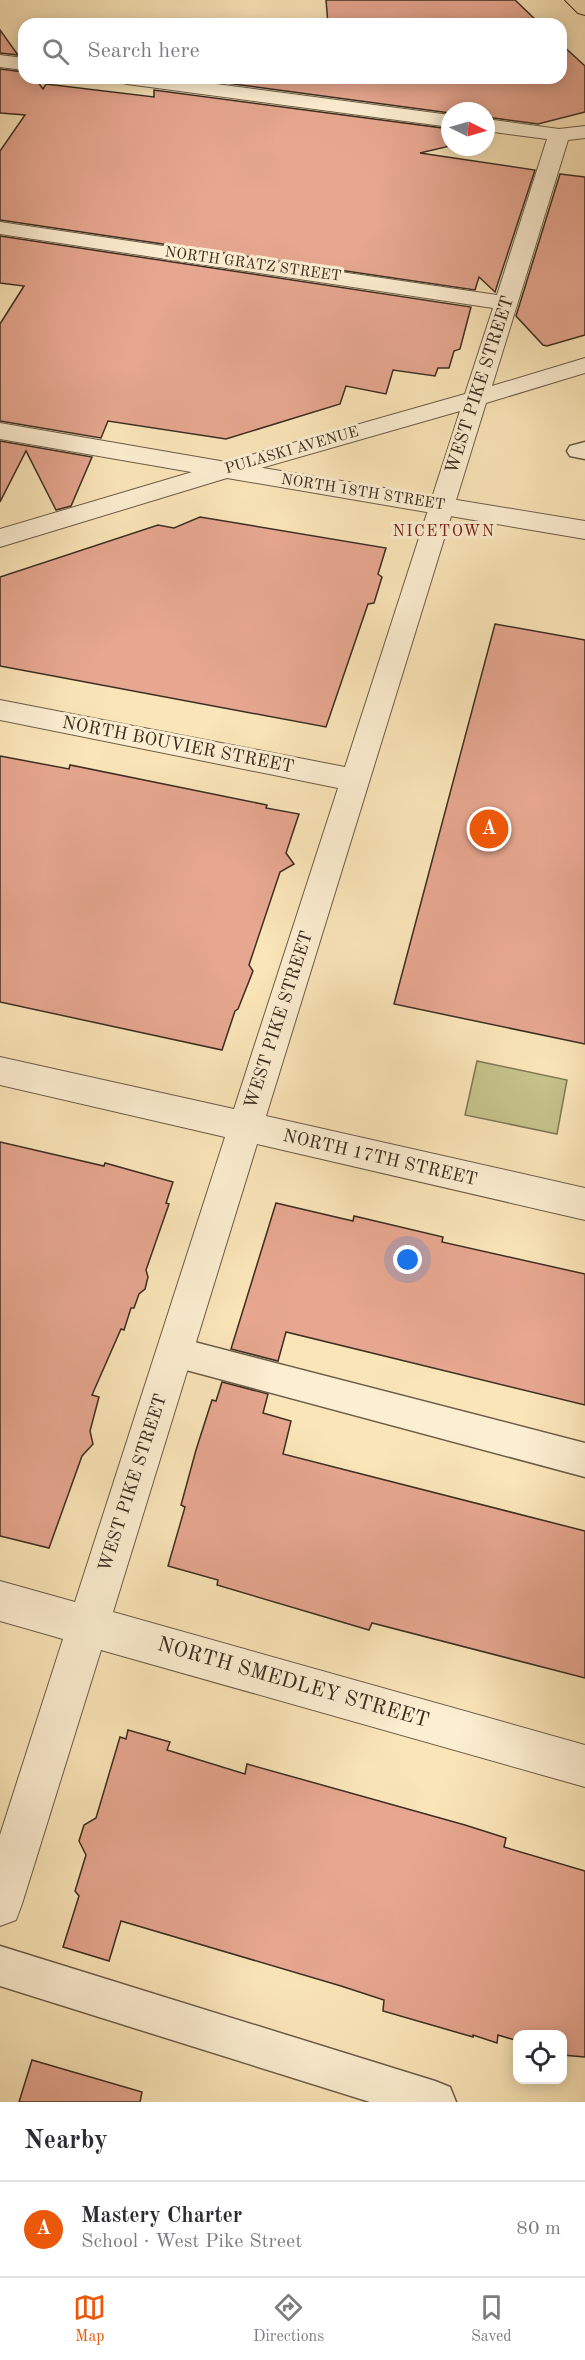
<!DOCTYPE html>
<meta charset="utf-8">
<style>
body{margin:0;font-family:"Old Standard TT",serif;background:#f7f7f7;color:#2b2b33}
.controls{position:absolute;right:18px;bottom:18px;display:grid;overflow:hidden;border-radius:12px;box-shadow:0 3px 15px #0003}
.controls button{width:54px;height:54px;display:grid;place-items:center;padding:0;border:0;border-bottom:2px solid #e1e1e2;background:#fff;color:#2b2b33;font:30px sans-serif}
.compass{position:absolute;left:441px;top:102px;width:54px;height:54px;border-radius:50%;background:#fff;box-shadow:0 3px 15px #0003;rotate:95deg}
.you{position:absolute;left:408px;top:1260px;width:21px;height:21px;margin:-15px;border:4px solid #fff;border-radius:50%;background:#1a73e8;box-shadow:0 0 0 9px #1a73e833}
.badge{display:grid;place-items:center;width:39px;height:39px;border-radius:50%;background:#ea580c;color:#fff;font-size:20px;font-weight:700}
.pin{position:absolute;translate:-50% -50%;border:3px solid #fff;box-shadow:0 2px 6px #0006}
.list{margin:0;padding:0;list-style:none}
h2{display:flex;justify-content:space-between;align-items:center;height:78px;margin:0;padding:0 24px;font-size:26px}
h2 small{font-size:20px;font-weight:400;color:#7c7c81}
.list li{display:grid;grid-template-columns:39px 1fr auto;gap:18px;align-items:center;box-sizing:border-box;height:96px;padding:0 24px;border-top:2px solid #e1e1e2}
.list b{display:block;font-size:22px;white-space:nowrap}
.list p{margin:0;font-size:20px;white-space:nowrap;color:#7c7c81}
.list em{font-size:20px;font-style:normal;color:#7c7c81}
.icon{flex:none;width:33px;height:33px;fill:none;stroke:currentColor;stroke-width:2;stroke-linecap:round;stroke-linejoin:round}
.map{position:relative;flex:none;width:585px;height:2102px;overflow:hidden}
.search{position:absolute;background:#fff;box-shadow:0 3px 15px #0003;left:18px;right:18px;top:18px;height:66px;display:flex;align-items:center;gap:15px;box-sizing:border-box;padding:0 21px;border-radius:18px;color:#7c7c81;font-size:22px}
.sheet{height:174px;background:#fff}
nav{display:flex;justify-content:space-around;align-items:center;box-sizing:border-box;height:84px;border-top:2px solid #e1e1e2;background:#fff;font-size:16px;color:#7c7c81}
nav a{display:grid;justify-items:center;gap:3px}
nav .on{color:#ea580c}
.map>svg:first-child{display:block}
.green{fill:#c5c28a;stroke:#807856;stroke-width:1.5}
.building{fill:#e6a68f;stroke:#3c2e21;stroke-width:1.5}
.lines{fill:none;stroke-linecap:round;stroke-linejoin:round}
.service-casing{stroke:#6c5c47;stroke-width:3}
.minor-casing{stroke:#6c5c47;stroke-width:2}
.tertiary-casing{stroke:#6c5c47;stroke-width:2}
.primary-casing{stroke:#3c2e21;stroke-width:2}
.service{fill:#fceed1;fill-rule:evenodd}
.minor{fill:#fceed1;fill-rule:evenodd}
.tertiary{fill:#fceed1;fill-rule:evenodd}
.primary{fill:#fae5b8;fill-rule:evenodd}
.labels{text-anchor:middle;dominant-baseline:central;stroke-width:6;stroke-linejoin:round;paint-order:stroke}
.far-street-label{font-size:15px;fill:#3c2e21;stroke:#fceed1}
.far-neighbourhood-label{font-size:16px;letter-spacing:1.5px;fill:#7a1f14;stroke:#fceed1}
.street-label{font-size:18px;fill:#3c2e21;stroke:#fceed1}
.near-street-label{font-size:21px;fill:#3c2e21;stroke:#fceed1}
</style>
<div class="map">
<svg width="585" height="2102" viewBox="0 0 585 2102">
<rect width="100%" height="100%" fill="#fae5b8"/>
<filter id="stains"><feTurbulence type="fractalNoise" baseFrequency=".00333" numOctaves="4"/><feColorMatrix values="0 0 0 0 .2 0 0 0 0 .09 0 0 0 0 .02 0 0 0 .5 -.17"/></filter>
<radialGradient id="worn" r=".72"><stop offset=".6" stop-color="#630" stop-opacity="0"/><stop offset="1" stop-color="#630" stop-opacity=".3"/></radialGradient>
<path class="green" d="M477,1061l90,19 -10,54 -92,-19z"/>
<g class="building">
<path d="M326,0h189l25,24h-212z"/>
<path d="M0,30l18,25 -18,-2z"/>
<path d="M561,44l24,22v46l-47,12 -52,-7v-6l-36,2 -262,-35h373z"/>
<path d="M0,69l24,3v6h11l8,11 3,-5 108,13v-7l296,39v17l-30,7 115,17 -40,122 -16,-15 -4,13 -475,-70v-69l25,-36 -25,-2z"/>
<path d="M560,174l25,3v158l-38,11 -4,-1 -27,-29z"/>
<path d="M0,236l471,71 -11,42 -6,2 -5,17h-11l-3,8 -42,-6 -7,24 -40,-8 -6,18 -114,35 -118,-18 -7,17 -101,-17v-97l24,-38 -24,-3z"/>
<path d="M0,441l92,16 -21,49 -15,4 -30,-59 -26,51z"/>
<path d="M200,517l186,31 -8,26 4,3 -8,26 -6,1 -42,123 -326,-61v-89l158,-52 16,3z"/>
<path d="M495,624l90,16v404l-191,-40z"/>
<path d="M0,756l69,13 1,-4 197,40 -1,3 33,6 -13,39 8,11 -14,8 -31,93 4,6 -15,38 -3,2 -13,39 -222,-48z"/>
<path d="M0,1142l104,24 1,-3 68,19 -7,21 3,1 -23,66 2,7 -3,12 -6,5 -5,14h-3l-7,22 -3,-1 -29,66 7,2 -9,34 3,13 -11,12 -33,92 -49,-12z"/>
<path d="M276,1203l77,18 1,-5 89,21 -1,5 143,32v131l-299,-73 -8,29 -47,-12z"/>
<path d="M222,1382l46,12 -5,19 28,8 -8,33 302,77v147l-213,-55 -3,7 -152,-45 1,-5 -50,-14 17,-59 -4,-2 15,-55 16,-50 4,1z"/>
<path d="M128,1730l42,12 -3,8 78,24 2,-10 218,61 41,13 -2,9 81,24v186l-23,-2v-21h-44v7l-20,-6 -1,8 -24,-8v2l-90,-26 1,-11 -43,-14 -220,-65 -12,40 -46,-14 16,-51 -4,-5 11,-36 -7,-14 5,-16 12,-7 24,-81 6,2z"/>
<path d="M32,2060l110,32 -2,10h-121z"/>
</g>
<g class="lines">
<g class="service-casing">
<g id="service">
<path d="M585,442v17l-15,-3 -3,-5 3,-5z"/>
<path d="M175,1337l410,106v34l-410,-110 -11,-4 -5,-11 5,-11z"/>
<path d="M0,1946l435,135 15,6 6,15h-86l-370,-116z"/>
</g>
</g>
<g class="minor-casing">
<g id="minor">
<path d="M0,55l24,3v12l-24,-3z"/>
<path d="M117,78h54l279,37v12l-323,-43 -7,-2z"/>
<path d="M486,119l73,10 26,-3v12l-17,2 -76,246 93,-28v15l-99,30 -220,713 319,72v32l-328,-76 -144,468 472,133v42l-484,-137 -79,254 -6,16 -16,6v-91l63,-196 -63,-18v-40l75,21 150,-465 -225,-52v-28l234,52 104,-321 -338,-68v-20l345,67 115,-356 -234,67 -226,-39v-16l226,39 239,-68 28,-86 -493,-74v-12l497,73 50,-156 -61,-8z"/>
</g>
</g>
<g class="tertiary-casing">
<path id="tertiary" d="M226,462l359,59v18l-358,-61 -227,69v-18z"/>
</g>
<g class="primary-casing">
<path id="primary" d="M565,0h20v15l-7,-2z"/>
</g>
<use href="#service" class="service"/>
<use href="#minor" class="minor"/>
<use href="#tertiary" class="tertiary"/>
<use href="#primary" class="primary"/>
</g>
<g class="labels">
<g class="far-street-label">
<text transform="translate(253 265) rotate(8)">NORTH GRATZ STREET</text>
<text transform="translate(292 451) rotate(-16)">PULASKI AVENUE</text>
<text transform="translate(363 493) rotate(9)">NORTH 18TH STREET</text>
</g>
<g class="far-neighbourhood-label">
<text x="444" y="532">NICETOWN</text>
</g>
<g class="street-label">
<text transform="translate(480 385) rotate(-72)">WEST PIKE STREET</text>
<text transform="translate(178 745) rotate(11)">NORTH BOUVIER STREET</text>
<text transform="translate(279 1020) rotate(-72)">WEST PIKE STREET</text>
<text transform="translate(380 1158) rotate(13)">NORTH 17TH STREET</text>
<text transform="translate(133 1483) rotate(-72)">WEST PIKE STREET</text>
</g>
<g class="near-street-label">
<text transform="translate(293 1683) rotate(16)">NORTH SMEDLEY STREET</text>
</g>
</g>
<rect width="100%" height="100%" filter="url(#stains)"/>
<rect width="100%" height="100%" fill="url(#worn)"/>
</svg>
<div class="controls">
<button><svg class="icon" aria-label="locate" viewBox="0 0 24 24"><circle cx="12" cy="12" r="6"/><path d="M12 2v4M12 18v4M2 12h4M18 12h4"/></svg></button>
</div>
<svg class="compass" viewBox="-18 -18 36 36"><path d="M0-13l5 13h-10z" fill="#e53935"/><path d="M0 13l5-13h-10z" fill="#7c7c81"/></svg>
<div class="you"></div>
<div class="pin badge" style="left:489px;top:829px">A</div>
<div class="search"><svg class="icon" aria-label="search" viewBox="0 0 24 24"><circle cx="10" cy="10" r="6"/><path d="M15 15l6 6"/></svg>Search here</div>
</div>
<section class="sheet">
<h2>Nearby<small></small></h2>
<ul class="list">
<li><span class="badge">A</span><div><b>Mastery Charter</b><p>School · West Pike Street</p></div><em>80 m</em></li>
</ul>
</section>
<nav>
<a class="on"><svg class="icon" aria-label="map" viewBox="0 0 24 24"><path d="M3 6l6-2 6 2 6-2v14l-6 2-6-2-6 2zM9 4v14M15 6v14"/></svg>Map</a>
<a><svg class="icon" aria-label="directions" viewBox="0 0 24 24"><path d="M12 3l9 9-9 9-9-9zM9 14v-3h6M13 9l2 2-2 2"/></svg>Directions</a>
<a><svg class="icon" aria-label="saved" viewBox="0 0 24 24"><path d="M7 4h10v16l-5-4-5 4z"/></svg>Saved</a>
</nav>
